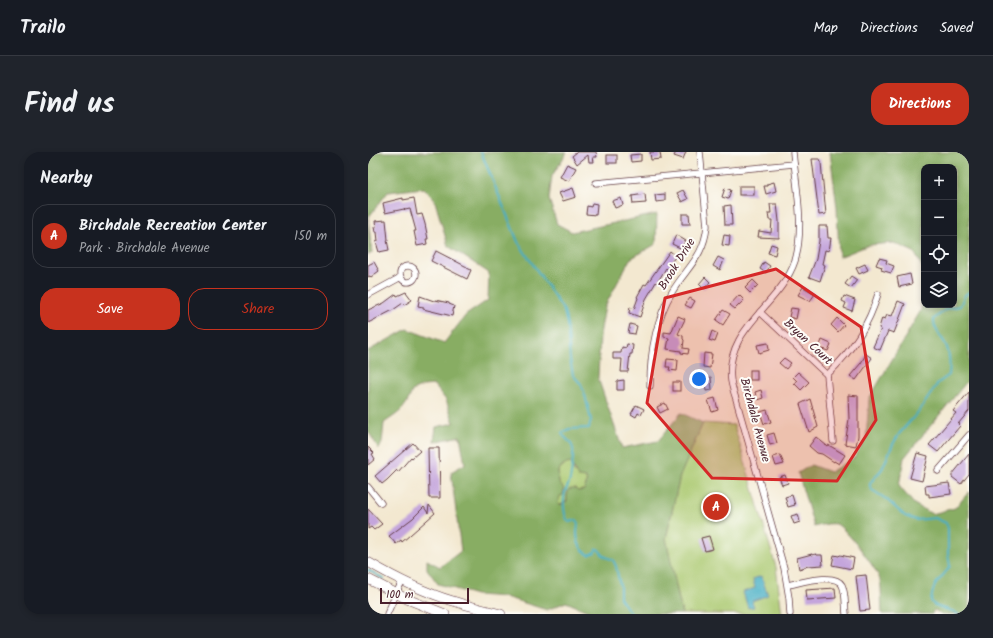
<!DOCTYPE html>
<meta charset="utf-8">
<style>
body{margin:0;font-family:Kalam,sans-serif;background:#20242c;color:#f1f3f6}
.controls{position:absolute;right:12px;top:12px;display:grid;overflow:hidden;border-radius:8px;box-shadow:0 2px 6px #0003}
.controls button{width:36px;height:36px;display:grid;place-items:center;padding:0;border:0;border-bottom:1px solid #363941;background:#171b24;color:#f1f3f6;font:20px sans-serif}
.scale{position:absolute;left:12px;bottom:10px;width:89px;box-sizing:border-box;padding-left:4px;border:2px solid #4a1f2b;border-top:0;font-size:11px;line-height:14px;white-space:nowrap;color:#4a1f2b;-webkit-text-stroke:3px #fdfcf7;paint-order:stroke}
.you{position:absolute;left:331px;top:227px;width:14px;height:14px;margin:-10px;border:3px solid #fff;border-radius:50%;background:#1a73e8;box-shadow:0 0 0 6px #1a73e833}
.badge{display:grid;place-items:center;width:26px;height:26px;border-radius:50%;background:#c8321e;color:#fff;font-size:13px;font-weight:700}
.pin{position:absolute;translate:-50% -50%;border:2px solid #fff;box-shadow:0 1px 4px #0006}
.list{margin:0;padding:0;list-style:none}
h2{display:flex;justify-content:space-between;align-items:center;height:52px;margin:0;padding:0 16px;font-size:17px}
h2 small{font-size:13px;font-weight:400;color:#9ea1a6}
.list li{display:grid;grid-template-columns:26px 1fr auto;gap:12px;align-items:center;box-sizing:border-box;height:64px;margin:0 8px 8px;padding:0 8px;border:1px solid #363941;border-radius:16px}
.list b{display:block;font-size:15px;white-space:nowrap}
.list p{margin:0;font-size:13px;white-space:nowrap;color:#9ea1a6}
.list em{font-size:13px;font-style:normal;color:#9ea1a6}
.actions{display:flex;gap:8px;padding:12px 16px}
.actions a{flex:1;padding:9px 0;border:1px solid #c8321e;border-radius:16px;text-align:center;font-size:14px;color:#c8321e}
.actions .main{background:#c8321e;color:#fff}
.icon{flex:none;width:22px;height:22px;fill:none;stroke:currentColor;stroke-width:2;stroke-linecap:round;stroke-linejoin:round}
.map{position:relative;flex:none;width:601px;height:462px;overflow:hidden;border-radius:16px}
header{display:flex;align-items:center;gap:24px;box-sizing:border-box;height:56px;padding:0 20px;background:#171b24;border-bottom:1px solid #363941}
header strong{font-size:19px}
nav{display:flex;gap:22px;margin-inline-start:auto;font-size:14px}
.intro{display:flex;align-items:center;justify-content:space-between;box-sizing:border-box;height:96px;padding:0 24px}
h1{margin:0;font-size:28px}
.button{padding:10px 18px;border-radius:16px;background:#c8321e;color:#fff;font-size:14px;font-weight:700}
main{display:flex;gap:24px;padding:0 24px}
aside{flex:1;background:#171b24;border-radius:16px;box-shadow:0 2px 6px #0003}
.map>svg:first-child{display:block}
.green{fill:#abc971;stroke:#7a744e}
.forest{fill:#88ad63;stroke:#696647;fill-rule:evenodd}
.water{fill:#45aec4;stroke:#486678}
.lines{fill:none;stroke-linecap:round;stroke-linejoin:round}
.stream{stroke:#45aec4;stroke-width:2}
.building{fill:#c4a5dc}
.street-casing{stroke:#633d44;stroke-width:7}
.primary-casing{stroke:#633d44;stroke-width:10}
.street{stroke:#fff;stroke-width:5.5}
.primary{stroke:#fff;stroke-width:9}
.marked{fill:#d62828;fill-opacity:0.2;stroke:#d62828;stroke-width:3;stroke-linejoin:round}
.labels{text-anchor:middle;dominant-baseline:central;stroke-width:4;stroke-linejoin:round;paint-order:stroke}
.street-label{font-size:12px;fill:#4a1f2b;stroke:#fdfcf7}
</style>
<header>
<strong>Trailo</strong>
<nav><a>Map</a><a>Directions</a><a>Saved</a></nav>
</header>
<div class="intro"><h1>Find us</h1><a class="button">Directions</a></div>
<main>
<aside>
<h2>Nearby<small></small></h2>
<ul class="list">
<li><span class="badge">A</span><div><b>Birchdale Recreation Center</b><p>Park · Birchdale Avenue</p></div><em>150 m</em></li>
</ul>
<div class="actions"><a class="main">Save</a><a>Share</a></div>
</aside>
<div class="map">
<svg width="601" height="462" viewBox="0 0 601 462">
<rect width="100%" height="100%" fill="#fdfcf7"/>
<filter id="ink" filterUnits="userSpaceOnUse"><feTurbulence type="fractalNoise" baseFrequency=".025" numOctaves="2"/><feDisplacementMap in="SourceGraphic" scale="8" xChannelSelector="R" yChannelSelector="G"/><feConvolveMatrix kernelMatrix="1 2 1 2 8 2 1 2 1" color-interpolation-filters="sRGB"/></filter>
<filter id="wash" filterUnits="userSpaceOnUse"><feTurbulence type="fractalNoise" baseFrequency=".012" numOctaves="4" result="noise"/><feDisplacementMap in="SourceGraphic" scale="16" xChannelSelector="R" yChannelSelector="G"/><feGaussianBlur stdDeviation="0.9" result="paint"/><feColorMatrix in="noise" values="0 0 0 0 0 0 0 0 0 0 0 0 0 0 0 0 0 1.4 0 .05"/><feComposite in="paint" operator="in"/></filter>
<g filter="url(#wash)">
<rect width="100%" height="100%" fill="#f3e8d0"/>
<g class="green">
<path d="M335,271l31,2 42,142 6,47h-100l-16,-75 14,-63z"/>
<path d="M203,310l3,10 12,6c1,4 0,8 -2,12l-6,1 -3,-3 -8,6v7l-8,5 -1,-3 2,-17 -1,-3 -1,-12 6,-6z"/>
</g>
<g class="forest">
<path d="M8,0h191l-15,24 -3,23 8,25 15,8 85,-18 -1,30 -26,15 -25,47 -5,29 -2,43 24,70 36,-7 23,-28 22,10 -23,53 -14,62 16,76h-87l-29,-12 -19,8 -42,-13 -29,-2 -38,-11 -11,-15v-9l13,7 21,-16 -10,-79 14,-8 -5,-28 -26,6 2,-15 18,-4 -8,-23 -12,-15 -11,1 -11,5c-7,19 -12,21 -28,32l-2,20 -3,6 -11,-18v-80l39,-22 37,14 22,-28 22,-15 1,-27 -41,-27 -14,-48 -10,-10 -36,4 -20,26 4,35 -4,2v-99zM203,311l7,14 8,1c1,4 0,8 -2,12l-6,1c-4,-3 -6,-3 -11,0v10l-8,5 -1,-3 2,-7 3,-1 1,-6 -5,-6 -1,-12 5,-6z"/>
<path d="M462,0h139v227l-65,79 -5,28 15,18 18,10 23,-6 14,-16v122h-29l-5,-4 -2,1 -1,3h-50c-1,-8 0,-31 -3,-37 -4,-10 -35,-51 -43,-53 -7,-1 -15,1 -22,3l-16,-54 13,-8 19,7 24,-14 12,-19 3,-40 52,-89 3,-20v15h30v-138h-30v103l-10,-18 -20,-9 -25,2 -30,12 -2,-49z"/>
</g>
<path class="water" d="M393,424l7,19 -16,6 2,6 -6,1 -5,-16 12,-4 -2,-9z"/>
<g class="lines">
<g class="stream">
<path d="M113,0l37,90 46,69 3,13 3,35 3,16 8,9 4,11 6,25 -2,8 -20,1 -6,3 -1,2c4,5 10,8 11,15 1,4 -2,29 -4,34 -1,3 -3,6 -4,9 -2,8 -2,24 4,30l8,-2c2,5 0,8 0,13 0,10 3,17 12,22l6,-3 1,-3h2l6,7 9,4 3,6 4,20v12l11,16"/>
<path d="M599,0l2,6"/>
<path d="M0,418l16,9"/>
<path d="M590,462c-9,-7 -23,-4 -27,-13 3,-22 9,-19 19,-35l-2,-12v-26l-2,-5 -11,-5 -19,2 -11,-4 -19,-17 -14,-9 -2,-3v-4l12,-14 11,-25 6,-10 21,-24 18,-27 11,-8c1,-10 1,-21 -3,-30 -4,-8 -13,-16 -12,-26l12,-10 14,-3 5,-11 4,-3"/>
</g>
</g>
<g id="blocks">
<g class="building">
<path d="M209,0h19l1,5h-4l1,5h-5l-1,-7 -11,9 -5,-8z"/>
<path d="M282,0h10l1,7 -10,1z"/>
<path d="M308,0h10l-3,7 -9,-3z"/>
<path d="M273,2v7l-10,1 -1,-7z"/>
<rect x="239" y="3" width="10" height="8"/>
<path d="M444,7h8l1,4 5,51 -7,1z"/>
<path d="M199,12l9,4 -7,13 -9,-4z"/>
<path d="M406,30l2,9 -10,3 -2,-8h3v-2z"/>
<rect x="371" y="34" width="15" height="9"/>
<path d="M205,36l3,9 -13,4 -4,-8z"/>
<path d="M357,36l6,2 -3,9 -6,-2z"/>
<path d="M315,38l5,9 -6,3 -5,-9z"/>
<path d="M277,42l1,9 -13,1 -1,-8z"/>
<path d="M297,42v7l-9,1 -1,-7z"/>
<path d="M35,46v2l11,-2 3,17 5,-1 3,10 3,15h-2l1,5 -10,2 -3,-15h2l-6,-22 -5,1 -1,-1 -19,4 -2,-10z"/>
<path d="M253,46l2,7 -8,3 -3,-7z"/>
<path d="M224,51l5,1 -1,11 -10,-1 1,-8 4,1z"/>
<path d="M402,52h7l2,17v17l-21,-1 1,-6 12,2 1,-13h-3l-1,-7h3z"/>
<path d="M363,53l1,20h-7l-1,-19z"/>
<path d="M314,62h7l1,10h-8z"/>
<path d="M18,68l2,20h-1l2,10 -10,2 -3,-10 2,-1 -1,-9h-2l-1,-5h2l-1,-6z"/>
<path d="M451,74h8l1,12h3l-2,13 -4,-1 -3,14 3,1 -5,16 -11,-4 7,-18 3,-18z"/>
<path d="M308,83l10,6 -4,8 -10,-5z"/>
<path d="M356,83l6,1 -1,10 -7,-1z"/>
<path d="M403,92l6,2 -2,9 -7,-2z"/>
<path d="M68,99l31,16v1l4,2 -4,9 -36,-18z"/>
<path d="M302,99l6,5 -4,5 2,1 -7,7 -1,-1 -9,15 -1,-1 -10,17 -6,18 -11,-4 1,-6 4,2 4,-11 -1,-1 7,-13 2,1z"/>
<path d="M350,105l6,3 -4,10 -7,-4z"/>
<path d="M511,106l8,2 -1,3 8,3 -3,7 -10,-3 1,-3 -6,-2z"/>
<path d="M6,110l5,9 -8,6 -1,-1 -2,1v-12z"/>
<path d="M396,110l6,4 -4,7 -6,-4z"/>
<path d="M497,112l3,6 -9,4 -3,-6z"/>
<path d="M542,122l2,10 -13,3 -2,-10z"/>
<path d="M483,124l6,4 -6,8 -6,-4z"/>
<path d="M337,125l5,5 -6,7 -5,-5z"/>
<path d="M385,128l5,5 -8,8 -5,-5z"/>
<path d="M435,135l12,7 -5,7 -12,-6z"/>
<path d="M38,140l6,8 -8,5 -1,-2 -10,7 -25,13v-13l16,-7 12,-9 1,2z"/>
<path d="M371,143l5,5 -9,9 -5,-4z"/>
<path d="M52,144l14,5 1,-1 14,3v1l5,2 -2,10 -29,-7v-2l-5,-1z"/>
<path d="M476,144l11,4 -3,11 -8,-3 2,-5 -4,-2z"/>
<path d="M322,146l5,3 -4,7 -6,-3z"/>
<path d="M530,149l7,3 -11,29 -6,-2 -8,19 -7,-3 8,-18 -2,-1 3,-10 3,1 2,-4 5,1z"/>
<path d="M423,156l7,1 -2,10 -7,-2z"/>
<path d="M355,158l7,4 -7,11 -7,-5z"/>
<path d="M310,164l7,3 -7,15 5,2v3l1,1 -1,8 6,1 -1,5 -7,-1v-2l-14,-2 2,-11 -5,-1v-5l7,1z"/>
<path d="M469,166l7,7 -6,7 -7,-7z"/>
<path d="M262,172l7,2 -2,8 -7,-1z"/>
<path d="M344,179l6,3 -3,8 -6,-2z"/>
<path d="M454,188l9,4 -3,7 -9,-3z"/>
<path d="M400,191l1,7 -10,3 -2,-8z"/>
<path d="M259,192l6,1 -1,9h-2l-2,18h-7l1,-13h-9v-6h8l1,-6 4,1z"/>
<path d="M336,201l8,1 -2,14 -7,-1z"/>
<path d="M498,202l6,4 -16,22 -6,-4 11,-13z"/>
<path d="M416,206l7,5 -5,6 -7,-6z"/>
<path d="M299,207l11,1 -1,11 -8,-1 1,-3h-4z"/>
<rect x="382" y="218" width="7" height="10"/>
<path d="M430,220l11,10 -8,8 -7,-7 3,-2 -4,-4z"/>
<path d="M343,225l1,13 -6,1 -1,-8 -3,1 -1,-5z"/>
<path d="M256,228v10h-7v-9z"/>
<rect x="305" y="230" width="7" height="9"/>
<path d="M393,238l2,8 -6,2 -2,-8z"/>
<path d="M601,240v19l-11,13 2,2 -22,26 -9,-7 27,-32 -3,-2z"/>
<path d="M480,243l10,1v40l-2,10 -11,-2 4,-25z"/>
<path d="M347,246l3,12 -6,2 -4,-12z"/>
<path d="M442,247l8,28 -9,5 -9,-28z"/>
<path d="M297,251l3,6 -8,4 -3,-6z"/>
<path d="M268,253l8,4 -3,6 -3,-2 -2,4 -5,-3z"/>
<path d="M399,258l4,12 -7,2 -4,-12z"/>
<path d="M406,281l3,10 -7,2 -3,-10z"/>
<path d="M448,285l11,9 1,-1 4,2 13,8 -6,9 -5,-3v1l-12,-8 -5,-1 -8,-7z"/>
<path d="M45,291l7,8 -8,7 -1,-1 -13,15 -1,-2 -10,10 -5,4 -7,-8z"/>
<path d="M0,295l6,6 -2,1 3,5 -7,6z"/>
<path d="M60,296h11l1,50h-11z"/>
<path d="M549,301l11,3 -6,25 -12,-3z"/>
<path d="M601,302v20l-8,10 -9,-7v-2z"/>
<path d="M412,303l4,9 -8,2 -3,-9z"/>
<path d="M417,323l3,8 -6,2 -3,-8z"/>
<path d="M581,331l2,11 -22,3v-3h-3l-1,-8z"/>
<path d="M424,343l3,10 -7,2 -3,-10z"/>
<path d="M61,353l6,8 -33,29 -1,-2 -5,4 -7,-8 24,-18 11,-11 4,6z"/>
<path d="M0,357l14,15 -8,6 -3,-3 -3,2z"/>
<path d="M430,362l2,8 -6,2 -3,-8z"/>
<path d="M341,384l4,13 -8,2 -4,-13z"/>
<path d="M444,402v1l4,-1 1,1h5l1,10 -15,1 -9,3 -2,-11z"/>
<path d="M466,403l5,1 1,-1 14,3 -2,11 -20,-4z"/>
<path d="M498,423l4,35 -10,1 -4,-35z"/>
<path d="M467,436l1,10 -29,2 -1,-10z"/>
</g>
</g>
</g>
<g filter="url(#ink)">
<use href="#blocks" fill-opacity="0" stroke="#633d44" stroke-width="1"/>
<g class="lines">
<g class="street-casing">
<g id="street">
<path d="M228,31l198,-19"/>
<circle cx="40" cy="122" r="8"/>
<path d="M0,143l33,-18"/>
<path d="M392,160l67,63 6,66"/>
<path d="M459,223c24,-23 42,-50 51,-81"/>
<path d="M282,234c0,-33 5,-65 22,-94 15,-25 32,-35 35,-66l-7,-74"/>
<path d="M570,319l31,-36"/>
<path d="M0,335l13,16"/>
<path d="M420,433c12,-2 47,-13 54,0 4,8 3,21 4,29"/>
<path d="M19,462l15,-33"/>
<path d="M422,462l-1,-16 -5,-30 -48,-169c-2,-6 -4,-12 -5,-18 -7,-53 49,-75 64,-120 10,-34 1,-75 -2,-109"/>
</g>
</g>
<g class="primary-casing">
<g id="primary">
<path d="M0,410c27,16 55,30 85,39 16,5 32,9 48,13"/>
<path d="M0,427l39,20 38,15"/>
</g>
</g>
<use href="#street" class="street"/>
<use href="#primary" class="primary"/>
</g>
</g>
<path class="marked" d="M408,117l85,58 15,93 -39,61 -125,-3 -65,-75 18,-105z"/>
<g class="labels">
<g class="street-label">
<text transform="translate(309 112) rotate(-58)">Brook Drive</text>
<text transform="translate(440 190) rotate(43)">Bryan Court</text>
<text transform="translate(387 268) rotate(75)">Birchdale Avenue</text>
</g>
</g>
</svg>
<div class="controls">
<button>+</button>
<button>−</button>
<button><svg class="icon" aria-label="locate" viewBox="0 0 24 24"><circle cx="12" cy="12" r="6"/><path d="M12 2v4M12 18v4M2 12h4M18 12h4"/></svg></button>
<button><svg class="icon" aria-label="layers" viewBox="0 0 24 24"><path d="M12 4l9 5-9 5-9-5zM3 14l9 5 9-5"/></svg></button>
</div>
<div class="scale">100 m</div>
<div class="you"></div>
<div class="pin badge" style="left:348px;top:355px">A</div>
</div>
</main>
